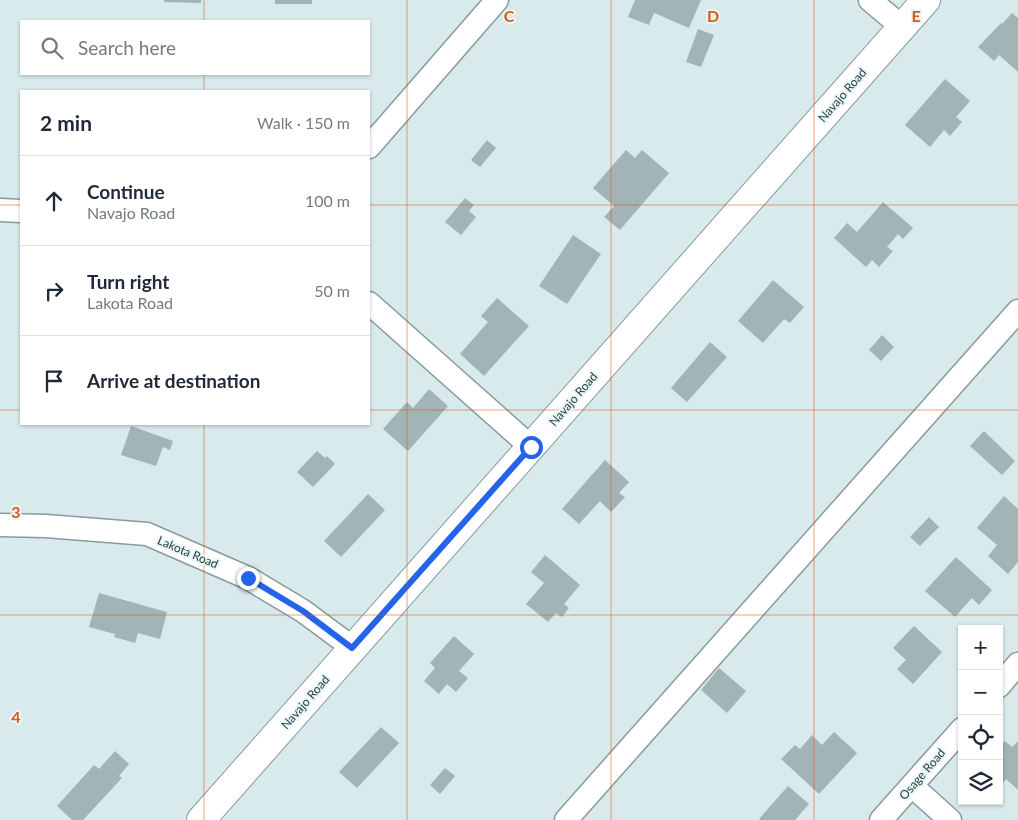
<!DOCTYPE html>
<meta charset="utf-8">
<style>
body{margin:0;font-family:Lato,sans-serif;background:#f6f6f7;color:#1f2937}
.controls{position:absolute;right:15px;bottom:15px;display:grid;overflow:hidden;border-radius:0px;box-shadow:0 1px 4px #0004}
.controls button{width:45px;height:45px;display:grid;place-items:center;padding:0;border:0;border-bottom:1px solid #e0e1e3;background:#fff;color:#1f2937;font:25px sans-serif}
.stop{position:absolute;width:15px;height:15px;margin:-11px;border:4px solid #2563eb;border-radius:50%;background:#fff}
.stop.end{background:#2563eb;border-color:#fff;box-shadow:0 1px 5px #0008}
.list{margin:0;padding:0;list-style:none}
h2{display:flex;justify-content:space-between;align-items:center;height:65px;margin:0;padding:0 20px;font-size:21px}
h2 small{font-size:16px;font-weight:400;color:#747a83}
.list li{display:grid;grid-template-columns:32px 1fr auto;gap:15px;align-items:center;box-sizing:border-box;height:90px;padding:0 20px;border-top:1px solid #e0e1e3}
.list b{display:block;font-size:19px;white-space:nowrap}
.list p{margin:0;font-size:16px;white-space:nowrap;color:#747a83}
.list em{font-size:16px;font-style:normal;color:#747a83}
.icon{flex:none;width:28px;height:28px;fill:none;stroke:currentColor;stroke-width:2;stroke-linecap:round;stroke-linejoin:round}
.map{position:relative;flex:none;width:1018px;height:820px;overflow:hidden}
.search{position:absolute;background:#fff;box-shadow:0 1px 4px #0004;left:20px;top:20px;width:350px;height:55px;display:flex;align-items:center;gap:12px;box-sizing:border-box;padding:0 18px;border-radius:0px;color:#747a83;font-size:19px}
.panel{position:absolute;background:#fff;box-shadow:0 1px 4px #0004;left:20px;top:90px;width:350px;height:335px;border-radius:0px}
.map>svg:first-child{display:block}
.building{fill:#a3b4b6}
.lines{fill:none;stroke-linecap:round;stroke-linejoin:round}
.minor-casing{stroke:#899a9c;stroke-width:25}
.major-casing{stroke:#899a9c;stroke-width:30}
.minor{stroke:#fff;stroke-width:22}
.major{stroke:#fff;stroke-width:28}
.route{stroke:#2563eb;stroke-width:6}
.grid{fill:none;stroke:#df570e;stroke-width:1;stroke-opacity:0.55}
.labels{text-anchor:middle;dominant-baseline:central;stroke-width:4;stroke-linejoin:round;paint-order:stroke}
.street-label{font-size:12px;fill:#333a3b;stroke:#e5f8fa}
.grid-label{font-size:16px;text-anchor:middle;font-weight:bold;fill:#df570e;stroke:#e5f8fa;stroke-width:4;stroke-linejoin:round;paint-order:stroke}
</style>
<div class="map">
<svg width="1018" height="820" viewBox="0 0 1018 820">
<rect width="100%" height="100%" fill="#d8eaec"/>
<g class="building">
<path d="M164,0h37v3l-37,-1z"/>
<rect x="275" y="0" width="37" height="4"/>
<path d="M635,0h66l-12,28 -35,-15 -5,12 -21,-8z"/>
<path d="M1012,13l6,5v54l-19,-17 -5,6 -16,-14 23,-24 1,1z"/>
<path d="M698,29l16,6 -13,32 -15,-5z"/>
<path d="M945,79l25,22 -14,16 6,5 -12,14 -6,-6 -14,17 -25,-22z"/>
<path d="M487,140l9,8 -16,19 -9,-7z"/>
<path d="M626,150l9,8 7,-8 27,23 -49,57 -16,-13 10,-11 -21,-18z"/>
<path d="M465,198l9,7 -5,6 7,6 -15,18 -16,-13z"/>
<path d="M883,202l30,26 -10,11 -5,-5 -11,13 6,4 -14,16 -7,-7 -6,7 -32,-29 13,-15 10,9z"/>
<path d="M573,235l28,19 -34,50 -28,-18z"/>
<path d="M773,280l31,27 -14,16 -6,-4 -21,24 -25,-22z"/>
<path d="M497,298l32,28 -45,50 -24,-22 28,-32 -7,-6z"/>
<path d="M882,335l12,12 -13,14 -12,-11z"/>
<path d="M710,342l17,15 -40,45 -16,-14z"/>
<path d="M429,389l19,17 -40,45 -25,-22 24,-27 6,6z"/>
<path d="M131,426l42,15 -3,9 -7,-3 -7,19 -35,-11z"/>
<path d="M984,431l31,30 -13,14 -32,-29z"/>
<path d="M317,451l8,7 2,-2 8,8 -22,23 -16,-15z"/>
<path d="M605,460l24,22 -10,11 6,4 -14,15 -11,-11 -21,23 -17,-15z"/>
<path d="M368,494l17,16 -44,47 -17,-16z"/>
<path d="M1004,496l14,13v53l-10,12 -20,-18 9,-11 -20,-17z"/>
<path d="M929,517l10,10 -19,19 -10,-9z"/>
<path d="M545,555l35,30 -16,19 5,4 -7,9 -6,-4 -8,9 -22,-18 18,-21 -13,-11z"/>
<path d="M956,557l36,33 -13,15 -7,-7 -17,19 -30,-26z"/>
<path d="M99,593l68,19 -7,27 -22,-6 -3,10 -21,-6 1,-3 -26,-7z"/>
<path d="M914,626l28,26 -29,32 -16,-15 9,-9 -13,-12z"/>
<path d="M454,636l20,18 -15,17 9,7 -12,14 -9,-8 -8,10 -15,-13 11,-13 -5,-5z"/>
<path d="M719,668l27,23 -19,22 -26,-23z"/>
<path d="M381,727l18,16 -42,45 -18,-16z"/>
<path d="M834,732l23,21 -38,41 -38,-35 14,-14 5,4 12,-14 10,10z"/>
<path d="M1005,741l7,6 6,-6v49l-12,-11 -7,8v-40z"/>
<path d="M115,751l14,13 -10,12 3,2 -39,42h-11l-15,-14 37,-41 5,4z"/>
<path d="M445,768l10,8 -15,18 -10,-9z"/>
<path d="M788,786l21,18 -14,16h-34l-2,-1z"/>
</g>
<g class="lines">
<g class="minor-casing">
<g id="minor">
<path d="M870,0l32,27"/>
<path d="M369,147l128,-147"/>
<path d="M0,210l21,1"/>
<path d="M369,303l162,144"/>
<path d="M0,525l46,1 101,8 101,44 55,33 50,37"/>
<path d="M999,686l19,-22"/>
<path d="M912,786l38,34"/>
<path d="M566,820l452,-509"/>
<path d="M881,820l81,-91"/>
</g>
</g>
<g class="major-casing">
<path id="major" d="M201,820l725,-820"/>
</g>
<use href="#minor" class="minor"/>
<use href="#major" class="major"/>
</g>
<g class="lines">
<path class="route" d="M248,578l55,33 49,37 179,-201"/>
</g>
<path class="grid" d="M204,0v21M407,0v820M611,0v820M814,0v820M204,74v17M0,205h21M369,205h649M0,410h21M369,410h649M204,424v396M0,615h1018"/>
<g class="labels">
<g class="street-label">
<text transform="translate(842 95) rotate(-49)">Navajo Road</text>
<text transform="translate(573 399) rotate(-49)">Navajo Road</text>
<text transform="translate(188 552) rotate(23)">Lakota Road</text>
<text transform="translate(305 702) rotate(-49)">Navajo Road</text>
<text transform="translate(922 774) rotate(-49)">Osage Road</text>
</g>
</g>
<g class="grid-label">
<text x="509" y="22">C</text>
<text x="713" y="22">D</text>
<text x="916" y="22">E</text>
<text x="16" y="518">3</text>
<text x="16" y="723">4</text>
</g>
</svg>
<div class="controls">
<button>+</button>
<button>−</button>
<button><svg class="icon" aria-label="locate" viewBox="0 0 24 24"><circle cx="12" cy="12" r="6"/><path d="M12 2v4M12 18v4M2 12h4M18 12h4"/></svg></button>
<button><svg class="icon" aria-label="layers" viewBox="0 0 24 24"><path d="M12 4l9 5-9 5-9-5zM3 14l9 5 9-5"/></svg></button>
</div>
<div class="stop" style="left:531px;top:447px"></div>
<div class="stop end" style="left:248px;top:578px"></div>
<div class="search"><svg class="icon" aria-label="search" viewBox="0 0 24 24"><circle cx="10" cy="10" r="6"/><path d="M15 15l6 6"/></svg>Search here</div>
<section class="panel">
<h2>2 min<small>Walk · 150 m</small></h2>
<ul class="list">
<li><svg class="icon" aria-label="ahead" viewBox="0 0 24 24"><path d="M12 20V5M6 11l6-6 6 6"/></svg><div><b>Continue</b><p>Navajo Road</p></div><em>100 m</em></li>
<li><svg class="icon" aria-label="right" viewBox="0 0 24 24"><path d="M7 20v-9h11M14 6l5 5-5 5"/></svg><div><b>Turn right</b><p>Lakota Road</p></div><em>50 m</em></li>
<li><svg class="icon" aria-label="arrive" viewBox="0 0 24 24"><path d="M6 21V4h12l-3 4 3 4H6"/></svg><div><b>Arrive at destination</b></div></li>
</ul>
</section>
</div>
